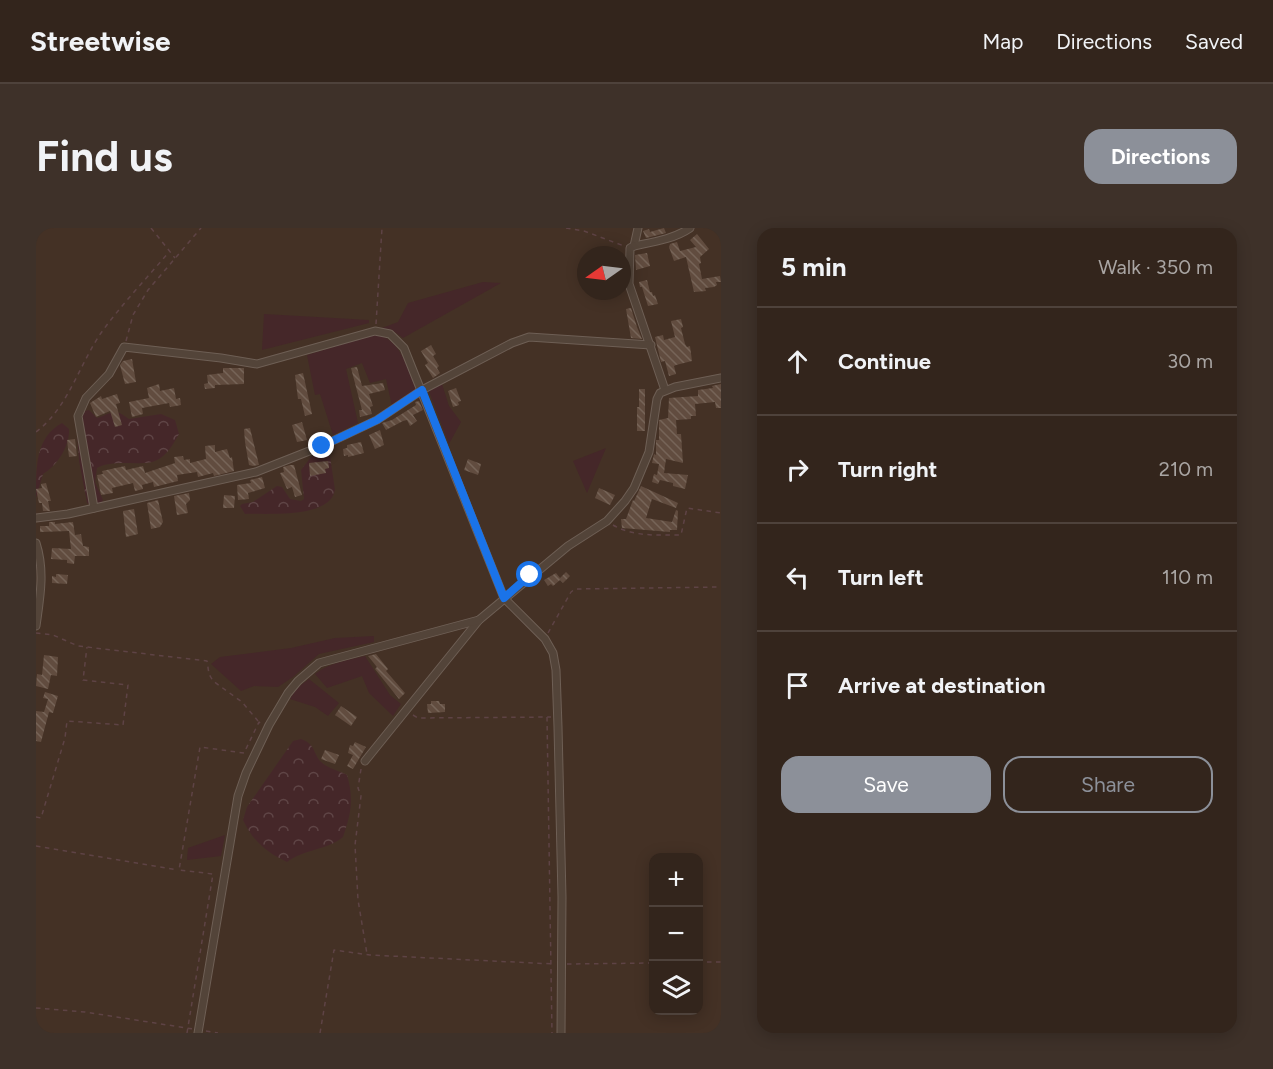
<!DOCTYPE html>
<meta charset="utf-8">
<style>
body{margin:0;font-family:Figtree,sans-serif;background:#3e3129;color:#f1f3f6}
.controls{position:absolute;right:18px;bottom:18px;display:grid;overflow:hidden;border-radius:12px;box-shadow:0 3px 15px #0003}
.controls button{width:54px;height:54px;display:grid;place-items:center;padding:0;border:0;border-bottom:2px solid #4e423b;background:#33251c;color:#f1f3f6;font:30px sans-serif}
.compass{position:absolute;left:541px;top:18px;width:54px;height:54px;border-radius:50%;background:#33251c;box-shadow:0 3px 15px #0003;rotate:256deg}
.stop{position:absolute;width:18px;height:18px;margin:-14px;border:4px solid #1a73e8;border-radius:50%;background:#fff}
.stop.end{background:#1a73e8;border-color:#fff;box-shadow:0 2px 6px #0008}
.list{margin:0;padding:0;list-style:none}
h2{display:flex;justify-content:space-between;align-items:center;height:78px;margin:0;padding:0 24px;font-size:26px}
h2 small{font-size:20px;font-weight:400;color:#a9a5a3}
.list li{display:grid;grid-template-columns:39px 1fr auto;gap:18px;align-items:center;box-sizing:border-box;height:108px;padding:0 24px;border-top:2px solid #4e423b}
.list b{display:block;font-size:22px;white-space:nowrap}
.list em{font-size:20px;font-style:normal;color:#a9a5a3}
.actions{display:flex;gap:12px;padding:18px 24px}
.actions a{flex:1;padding:14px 0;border:2px solid #8c9099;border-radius:18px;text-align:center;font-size:21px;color:#8c9099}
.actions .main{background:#8c9099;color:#fff}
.icon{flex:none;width:33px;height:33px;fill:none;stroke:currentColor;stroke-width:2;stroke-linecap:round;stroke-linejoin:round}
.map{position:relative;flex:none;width:685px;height:805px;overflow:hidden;border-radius:18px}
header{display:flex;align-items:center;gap:36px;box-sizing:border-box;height:84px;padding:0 30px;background:#33251c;border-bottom:2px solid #4e423b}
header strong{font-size:28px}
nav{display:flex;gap:33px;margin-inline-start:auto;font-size:21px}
.intro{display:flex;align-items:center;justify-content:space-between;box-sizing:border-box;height:144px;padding:0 36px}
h1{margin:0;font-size:42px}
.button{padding:15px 27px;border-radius:18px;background:#8c9099;color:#fff;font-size:21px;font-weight:700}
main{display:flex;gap:36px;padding:0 36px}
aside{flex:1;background:#33251c;border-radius:18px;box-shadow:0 3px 15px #0003}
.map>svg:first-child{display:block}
.green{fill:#452729}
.forest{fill:url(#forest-crowns)}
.building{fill:url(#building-back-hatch)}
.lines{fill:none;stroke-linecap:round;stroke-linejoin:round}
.minor-casing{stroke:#6e5f55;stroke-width:9}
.path{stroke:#5e4345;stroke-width:1.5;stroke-dasharray:4.5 4.5;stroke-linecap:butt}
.minor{stroke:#534439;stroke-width:7}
.route{stroke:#1a73e8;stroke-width:8}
</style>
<header>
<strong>Streetwise</strong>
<nav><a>Map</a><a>Directions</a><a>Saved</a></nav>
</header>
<div class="intro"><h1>Find us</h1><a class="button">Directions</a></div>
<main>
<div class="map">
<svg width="685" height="805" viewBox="0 0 685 805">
<defs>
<pattern id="forest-crowns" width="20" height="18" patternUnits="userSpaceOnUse" patternTransform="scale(1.5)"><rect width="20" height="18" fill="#452729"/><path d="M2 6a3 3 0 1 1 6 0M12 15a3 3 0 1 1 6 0" fill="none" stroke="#5f4546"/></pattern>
<pattern id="building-back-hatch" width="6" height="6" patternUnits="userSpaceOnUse" patternTransform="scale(1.5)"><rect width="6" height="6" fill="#614c3f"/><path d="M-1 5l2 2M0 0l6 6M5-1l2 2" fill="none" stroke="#766458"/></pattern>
</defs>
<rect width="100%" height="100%" fill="#443125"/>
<g class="green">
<path d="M447,54l18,1 -98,55 -11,-8 -10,-2 16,-6 10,-19z"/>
<path d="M228,86l105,6v3l-107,27z"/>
<path d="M336,107c27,-2 36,35 45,55l-25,16 -6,-27 -16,4 -8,-20 -16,6 12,54 -25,12 -13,-41 -5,1 -8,-40z"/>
<path d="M406,156l7,22 12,16 -12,22 -21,-55z"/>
<path d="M570,220l-19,45 -14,-32z"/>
<path d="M338,408v6l-55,12 -26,23 -15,10 -24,-1 -13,5 -30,-27 9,-7 71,-9 44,-10z"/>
<path d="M329,428l25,39 11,9 -8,12 -24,-23 -7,-17 -35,12 -12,-14c14,-11 33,-14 50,-18z"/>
<path d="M273,451l30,24 -11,13 -13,-9 -25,-8 7,-11z"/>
<path d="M189,607l-4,21 -34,4 1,-12z"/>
</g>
<g class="forest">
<path d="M53,182l8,8c18,-6 16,-11 32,1l32,-5 14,6 4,14c-4,7 -10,18 -17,23 -16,13 -44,0 -65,11l-2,14 8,18 -2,4 -11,1 -3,-2 -8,-42 -3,-44 8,-6z"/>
<path d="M26,195l7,6c1,17 -12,37 -26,45l-7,24c0,-33 0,-61 26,-75z"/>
<path d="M287,225l7,3 5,34c-5,29 -68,23 -90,24l-5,-8 2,-2 11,-2 24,-16 5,1 8,12 11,2 3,-2 -3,-29 10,-13z"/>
<path d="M265,511c14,5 12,13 19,22 8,8 18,9 27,14 7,24 4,39 -4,62 -15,13 -39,12 -56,25 -20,-9 -35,-22 -44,-42l4,-13 46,-66z"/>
</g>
<g class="building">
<path d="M628,0l2,5 -20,5 -3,-7 6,-2 1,3z"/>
<path d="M661,6l12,15 -9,8 1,6 -2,1 3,15 18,-3 1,6h-5l1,3 -3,2 -9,1 1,3 -12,1 -8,-35 -12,4 -5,-14 1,-3 7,-2 3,9 16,-4 -6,-7z"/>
<path d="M611,25l3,13 -14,4 -1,-15z"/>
<path d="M611,52l3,12h2l1,4 2,-1 3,9 -10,2 -6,-19h-2l-1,-5z"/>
<path d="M595,80l6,19 5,12 -11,-1 -5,-29z"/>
<path d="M645,91l2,8 -2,1 4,16 2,3 3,-1 2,15 -16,4 -2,1 2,8 -7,2 -4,-15 -4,1 -6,-25 8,-2 1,5 11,-3 -4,-16z"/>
<path d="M395,117l5,9 -3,2 6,10 -2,2 3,5 -7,5 -8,-13 3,-2 -7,-12z"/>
<path d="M96,131l4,23 -11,2 -5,-19 3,-4z"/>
<path d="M321,139l5,19 21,-3 2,7 -16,4 4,12 -3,1 2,7 -12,3 -1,-7h3l-11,-42z"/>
<path d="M187,140h21v16l-29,1v3l-10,1 -1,-5 4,-1 -1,-8 16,-2z"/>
<path d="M267,145l9,41 -7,2 -4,-17h-3l-3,-24z"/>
<path d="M123,156l1,7 14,-3 2,11 4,-1 1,7 -11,2 -1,-4 -27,5 1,6 -11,3 -3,-15 20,-4 -2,-10z"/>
<path d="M685,156v24h-5l-1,-6 -20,2 1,12h-5v3l-15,1 1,14h4l2,29 -17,-4 -2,14 24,2 -3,14 -12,-3v-3l-13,-3 -2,4 -6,-2 2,-8 3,1 2,-11 -7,-1 2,-9 2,1v-15h3v-20l9,-2 1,-20 29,-2v-6l15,-2 -1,-2z"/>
<path d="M420,160l5,13 -3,1 1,3 -6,2 -5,-16z"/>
<path d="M603,161h6v42h-8v-24h2z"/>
<path d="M81,166l3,9 -4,1 6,21 -7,2 -5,-16 -14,6 -6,-14 11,-7 1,3z"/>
<path d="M383,173l4,9 -10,5 4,6 -7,5 -3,-6 -4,1 -17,9 -4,-7 10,-3 24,-15 -1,-3z"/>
<path d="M266,194l5,18 -10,2 -5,-17z"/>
<path d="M214,200l9,37 -6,1 -4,-1 -4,-23 -1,-13z"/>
<path d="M344,202l4,15 -9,4 -6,-14z"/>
<path d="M39,211l2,17 -8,1 -2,-17z"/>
<path d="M325,214l3,11 -16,4v-2l-4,1 -1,-7 4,-1v-3z"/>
<path d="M179,217v7l12,-3 3,9 2,-1 2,14 -20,5 -1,-3 -15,4 -1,-5 -20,3 1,6 -24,6 -1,-5 -11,3 1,4 -8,2 -2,-8 -21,5 1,5 -12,2 -4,-20 6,-1 -1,-3 23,-5 1,4 17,-4 2,7 30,-10 -1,-6 9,-1 1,4 6,-1v4l16,-4 -1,-13z"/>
<path d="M432,231l13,5 -3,11 -14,-5z"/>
<path d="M292,233l1,7 -4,1 1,4 -16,3 -1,-13z"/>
<path d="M254,237h4l8,30 -7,2 -3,-10 -5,2 -7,-16 4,-1 -1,-5z"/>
<path d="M226,249l3,11 -17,5 1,6 -11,1 -1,-15 14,-2 -1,-3z"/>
<path d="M10,255l5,18h-3l2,10h-7l-1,-8h-3l-3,-14 6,-1 -1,-4z"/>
<path d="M605,258l37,17 -2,5 -24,-9 -6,19 26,4 4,-12 2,1 -1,19h-7v2l-48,-4 -1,-9h5l7,-19 1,1z"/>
<path d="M563,260l16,7 -5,10 -15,-7z"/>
<path d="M153,265l1,7 -4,4 2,9 -11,2 -3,-19z"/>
<path d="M188,267l11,1 -1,12h-11z"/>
<path d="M122,272l5,22 -3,5 -9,2 -4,-26z"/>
<path d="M98,281l4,25 -12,3 -3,-26z"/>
<path d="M13,294h6v2l18,-2 2,13 6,-1 2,12 6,1v9h-14l-1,8 -7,-1v-3l-16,-1 1,-11 19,1 -2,-18 -29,1v-6h9z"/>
<path d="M530,344l4,4 -7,7 -3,-3 -7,6 -2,-2 -3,2 -4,-6 12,-7 4,5z"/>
<path d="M20,346l12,1 -1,9 -15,-1v-7l4,1z"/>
<path d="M340,426l12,15 -2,2 19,22 -6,6 -24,-30 2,-2 -9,-11z"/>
<path d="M8,427l14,2 -1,19 -6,-1 -3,14 -12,-3 1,-12 5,1z"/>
<path d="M9,464l13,4 -5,17 -4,-1 -8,30 -5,-1v-30l8,1 4,-13 -5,-1z"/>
<path d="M395,473h8l1,3h5v8l-17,1 -1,-9h4z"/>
<path d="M305,478l16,11 -6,9 -16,-11z"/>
<path d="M319,514l11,5 -13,22 -6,-3 6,-11 -5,-2 2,-8 3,1z"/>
<path d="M289,522l14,5 -4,9 -14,-5z"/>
</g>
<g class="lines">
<g class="minor-casing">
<g id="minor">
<path d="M598,18l4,-18"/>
<path d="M629,162l-36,-106 1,-36 4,-2c19,-4 40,-7 56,-18"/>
<path d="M58,280l-16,-92 8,-18 23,-24 15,-27 97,11 36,6 118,-33 15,3 14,14 100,250 41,41 8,14 3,17 2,57 4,170 -1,136"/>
<path d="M0,290l32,-4 188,-42 66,-26 55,-26 45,-30 90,-47 17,-6 122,8"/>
<path d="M0,315c9,28 4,54 0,83"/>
<path d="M329,533l114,-141 89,-74 39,-25 18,-20 9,-13 15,-36 8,-53 3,-6 15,-6 46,-9"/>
<path d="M162,805l40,-237 8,-23 23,-48 19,-32 10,-12 21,-18 160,-43"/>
</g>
</g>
<g class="path">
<path d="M115,0l24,30"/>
<path d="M530,0l18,3 40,15"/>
<path d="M340,96l6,-96"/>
<path d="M90,113l7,-26 15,-25 53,-62"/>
<path d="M0,204c32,-24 43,-67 65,-99 20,-28 46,-55 68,-81"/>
<path d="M577,297c20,12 45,10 68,10l6,-27 34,5"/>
<path d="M0,405l17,2 25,11 129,15 2,13 4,7 29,21 16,19"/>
<path d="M512,405l23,-41 4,-3 146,-2"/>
<path d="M377,487l5,3 133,-1"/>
<path d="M511,489l5,316"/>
<path d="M325,541l-3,19 3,8 -6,49 3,55 9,54"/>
<path d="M0,589l5,1 24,-80 2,-17 56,4 5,-40 -45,-5 4,-33"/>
<path d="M0,618l142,24"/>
<path d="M662,734h23"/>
<path d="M531,736l87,-1"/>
<path d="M0,780l49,4 108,17"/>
<path d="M170,803l12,2"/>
<path d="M151,805l26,-159 -34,-4 21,-123 44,6 15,-31 3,3"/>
<path d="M284,805l14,-83 36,5 184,9"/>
</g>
<use href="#minor" class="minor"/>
</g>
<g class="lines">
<path class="route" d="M286,218l55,-26 45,-30 82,208 26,-23"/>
</g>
</svg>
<div class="controls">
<button>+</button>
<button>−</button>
<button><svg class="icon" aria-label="layers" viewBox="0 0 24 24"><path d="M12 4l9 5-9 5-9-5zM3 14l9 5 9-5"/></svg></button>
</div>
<svg class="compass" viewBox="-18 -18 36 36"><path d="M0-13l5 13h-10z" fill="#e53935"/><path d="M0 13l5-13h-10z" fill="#a9a5a3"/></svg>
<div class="stop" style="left:494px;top:347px"></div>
<div class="stop end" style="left:286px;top:218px"></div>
</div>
<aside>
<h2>5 min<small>Walk · 350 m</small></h2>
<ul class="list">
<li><svg class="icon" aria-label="ahead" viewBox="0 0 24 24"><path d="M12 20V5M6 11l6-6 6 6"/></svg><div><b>Continue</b></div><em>30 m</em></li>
<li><svg class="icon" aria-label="right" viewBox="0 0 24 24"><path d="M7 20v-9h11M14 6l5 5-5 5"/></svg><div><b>Turn right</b></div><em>210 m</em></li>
<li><svg class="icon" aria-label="left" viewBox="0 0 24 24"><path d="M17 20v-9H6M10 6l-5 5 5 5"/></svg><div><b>Turn left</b></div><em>110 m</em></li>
<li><svg class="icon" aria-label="arrive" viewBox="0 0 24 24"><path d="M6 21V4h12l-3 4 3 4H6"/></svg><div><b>Arrive at destination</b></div></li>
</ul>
<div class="actions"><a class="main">Save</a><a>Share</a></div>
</aside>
</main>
